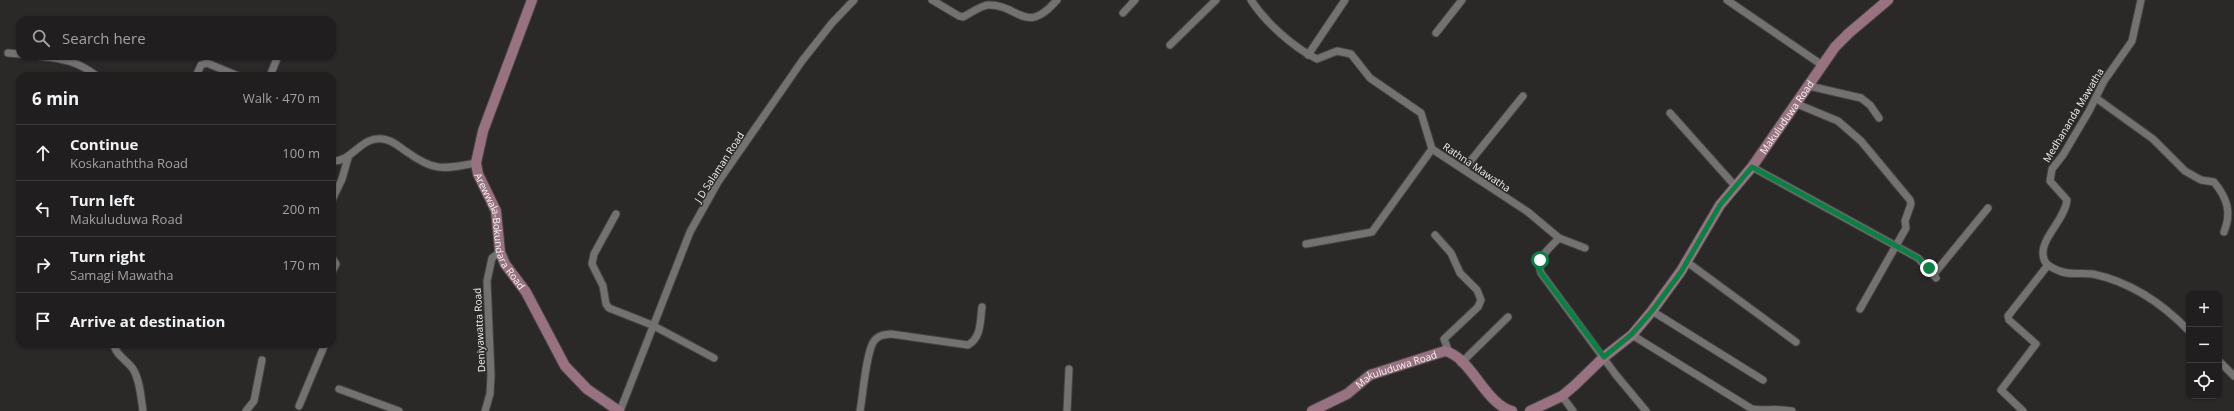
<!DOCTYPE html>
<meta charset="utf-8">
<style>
body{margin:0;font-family:"Open Sans",sans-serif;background:#282727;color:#f1f3f6}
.controls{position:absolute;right:12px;bottom:12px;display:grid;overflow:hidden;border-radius:8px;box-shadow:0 1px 3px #0004}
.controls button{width:36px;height:36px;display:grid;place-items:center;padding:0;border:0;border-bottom:1px solid #3d3c3c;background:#201e1e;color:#f1f3f6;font:20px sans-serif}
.stop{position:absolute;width:12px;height:12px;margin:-9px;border:3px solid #0b8043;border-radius:50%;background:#fff}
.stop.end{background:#0b8043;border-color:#fff;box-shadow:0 1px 4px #0008}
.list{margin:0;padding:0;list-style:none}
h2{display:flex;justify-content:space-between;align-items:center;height:52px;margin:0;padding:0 16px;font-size:17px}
h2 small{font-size:13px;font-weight:400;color:#a2a2a4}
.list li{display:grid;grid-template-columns:26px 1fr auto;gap:12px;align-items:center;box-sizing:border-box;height:56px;padding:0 16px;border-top:1px solid #3d3c3c}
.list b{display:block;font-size:15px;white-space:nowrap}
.list p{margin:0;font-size:13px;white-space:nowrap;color:#a2a2a4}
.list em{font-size:13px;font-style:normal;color:#a2a2a4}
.icon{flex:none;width:22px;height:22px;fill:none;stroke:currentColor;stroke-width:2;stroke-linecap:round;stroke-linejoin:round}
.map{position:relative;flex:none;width:2234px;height:411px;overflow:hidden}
.search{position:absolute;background:#201e1e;box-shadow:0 1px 3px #0004;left:16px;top:16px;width:320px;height:44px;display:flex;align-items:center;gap:10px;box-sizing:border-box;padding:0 14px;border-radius:12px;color:#a2a2a4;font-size:15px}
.panel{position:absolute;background:#201e1e;box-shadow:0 1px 3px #0004;left:16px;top:72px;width:320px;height:276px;border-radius:12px}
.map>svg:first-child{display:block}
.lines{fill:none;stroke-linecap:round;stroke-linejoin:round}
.street-casing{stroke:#454343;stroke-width:9}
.secondary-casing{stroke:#454343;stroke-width:12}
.street{stroke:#747171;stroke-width:7}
.secondary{stroke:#997281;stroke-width:10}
.route{stroke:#0b8043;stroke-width:5}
.labels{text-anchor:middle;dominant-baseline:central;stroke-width:3;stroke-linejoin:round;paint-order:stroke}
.street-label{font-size:10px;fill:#f6f4f4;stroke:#2b2828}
</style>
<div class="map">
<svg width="2234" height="411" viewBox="0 0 2234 411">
<rect width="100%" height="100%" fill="#2b2828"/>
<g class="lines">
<g class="street-casing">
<g id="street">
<path d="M932,0l27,16 4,1c8,-4 17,-11 25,-12 31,-1 37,32 69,-5"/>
<path d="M1251,0c14,22 43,48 66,59l20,-8 14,3 19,24 51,35 11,36 96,63 31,26 26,10"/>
<path d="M1727,0l95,65"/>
<path d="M2141,0l-9,41 -28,40 -15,30 -26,44 -11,14 -2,12 17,19c-2,19 -24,36 -24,53 0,10 5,13 14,17 12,6 23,2 36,4 37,8 70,30 96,57"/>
<path d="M1123,13l12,-13"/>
<path d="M1436,33l26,-33"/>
<path d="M1170,45l46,-45"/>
<path d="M8,53l12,1"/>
<path d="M1308,55l37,-55"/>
<path d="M39,56c25,3 38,5 58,20"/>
<path d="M196,76l5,-11 6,-2 31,13"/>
<path d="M270,76l8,-20"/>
<path d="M1809,86l52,12 9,7 9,13"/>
<path d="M2096,98l57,41 32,32 16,9 13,2c13,16 18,30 10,50"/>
<path d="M1797,104l41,17 23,20 49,59 1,4 -6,17 1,7 -46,81"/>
<path d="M1670,113l66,74"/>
<path d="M332,161c21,1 28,-25 51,-22 10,1 16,8 24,13 28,20 36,17 69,11"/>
<path d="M1752,167l166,91 18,20"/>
<path d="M1464,169l59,-73"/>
<path d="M332,200l10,-21 6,-21"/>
<path d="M616,214l-22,40 -2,10 11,22 3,18 3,4 43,17 62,33"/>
<path d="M1435,235l16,18 9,20 17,17 4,10 -3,7 -34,32 5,13"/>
<path d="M1559,238c-9,10 -24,20 -18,35l75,102 30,36"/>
<path d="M1306,244l66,-12 60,-83"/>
<path d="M332,258l4,6 -4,8"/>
<path d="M1687,262l109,80"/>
<path d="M1934,274l54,-66"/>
<path d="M1652,311l111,69"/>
<path d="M1632,335l120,74c13,2 26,-1 40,2"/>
<path d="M114,344c1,11 13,16 19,25 7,11 8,29 10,42"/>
<path d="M2219,361l15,15"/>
<path d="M1461,363l47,-46"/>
<path d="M339,389l60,22"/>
<path d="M1562,396l11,15"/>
<path d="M299,406l26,-62"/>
<path d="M246,411l8,-10 8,-41"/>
<path d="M485,411l5,-17 1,-19 -4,-94 5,-23 8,-6"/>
<path d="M620,411l70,-179 28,-50 84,-121 30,-38 22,-23"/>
<path d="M860,411c3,-16 6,-59 14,-70 4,-6 10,-6 17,-7l77,11c14,-8 12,-25 14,-38"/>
<path d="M1067,411l2,-42"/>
<path d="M2023,411l-22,-21 35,-46 -27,-24 -1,-4 40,-51"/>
</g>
</g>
<g class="secondary-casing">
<g id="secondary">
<path id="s1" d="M532,0l-49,131 -7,32 2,11 18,37 4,41 5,12 21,28 39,74 22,23 32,22"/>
<path id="s2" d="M1312,411l35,-17 23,-19 75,-24c26,6 40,53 67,60"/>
<path id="s3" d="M1530,411l32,-15 12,-10 30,-29 28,-22 20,-24 29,-40 39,-66 32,-38 83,-120 14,-14 39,-33"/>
</g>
</g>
<use href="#street" class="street"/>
<use href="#secondary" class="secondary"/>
</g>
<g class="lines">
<path class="route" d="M1540,260l-2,7 3,6 63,84 28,-23 20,-23 29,-39 39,-67 32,-38 166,91 11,10"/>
</g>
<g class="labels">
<g class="street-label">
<text transform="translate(2073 115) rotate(-59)">Medhananda Mawatha</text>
<text stroke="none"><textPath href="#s3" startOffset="396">Makuluduwa Road</textPath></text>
<text transform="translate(719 167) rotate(-57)">J D Salaman Road</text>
<text transform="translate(1477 167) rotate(34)">Rathna Mawatha</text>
<text stroke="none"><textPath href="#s1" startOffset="246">Arewwala-Bokundara Road</textPath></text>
<text transform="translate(479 330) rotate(-93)">Deniyawatta Road</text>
<text stroke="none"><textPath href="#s2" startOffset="95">Makuluduwa Road</textPath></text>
</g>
</g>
</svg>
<div class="controls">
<button>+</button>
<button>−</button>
<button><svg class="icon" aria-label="locate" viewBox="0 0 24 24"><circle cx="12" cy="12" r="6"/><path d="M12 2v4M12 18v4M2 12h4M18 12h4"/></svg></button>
</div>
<div class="stop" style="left:1540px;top:260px"></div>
<div class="stop end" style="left:1929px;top:268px"></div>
<div class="search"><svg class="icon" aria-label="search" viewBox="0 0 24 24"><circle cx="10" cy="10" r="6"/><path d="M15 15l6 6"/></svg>Search here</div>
<section class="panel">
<h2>6 min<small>Walk · 470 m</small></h2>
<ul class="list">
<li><svg class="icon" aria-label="ahead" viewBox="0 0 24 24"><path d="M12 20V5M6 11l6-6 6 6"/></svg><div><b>Continue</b><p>Koskanaththa Road</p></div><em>100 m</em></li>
<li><svg class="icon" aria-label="left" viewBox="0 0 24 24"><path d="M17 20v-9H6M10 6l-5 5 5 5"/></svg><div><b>Turn left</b><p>Makuluduwa Road</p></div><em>200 m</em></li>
<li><svg class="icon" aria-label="right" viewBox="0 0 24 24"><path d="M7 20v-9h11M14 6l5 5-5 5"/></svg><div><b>Turn right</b><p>Samagi Mawatha</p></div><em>170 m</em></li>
<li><svg class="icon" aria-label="arrive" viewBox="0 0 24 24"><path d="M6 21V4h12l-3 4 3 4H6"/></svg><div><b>Arrive at destination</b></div></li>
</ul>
</section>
</div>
